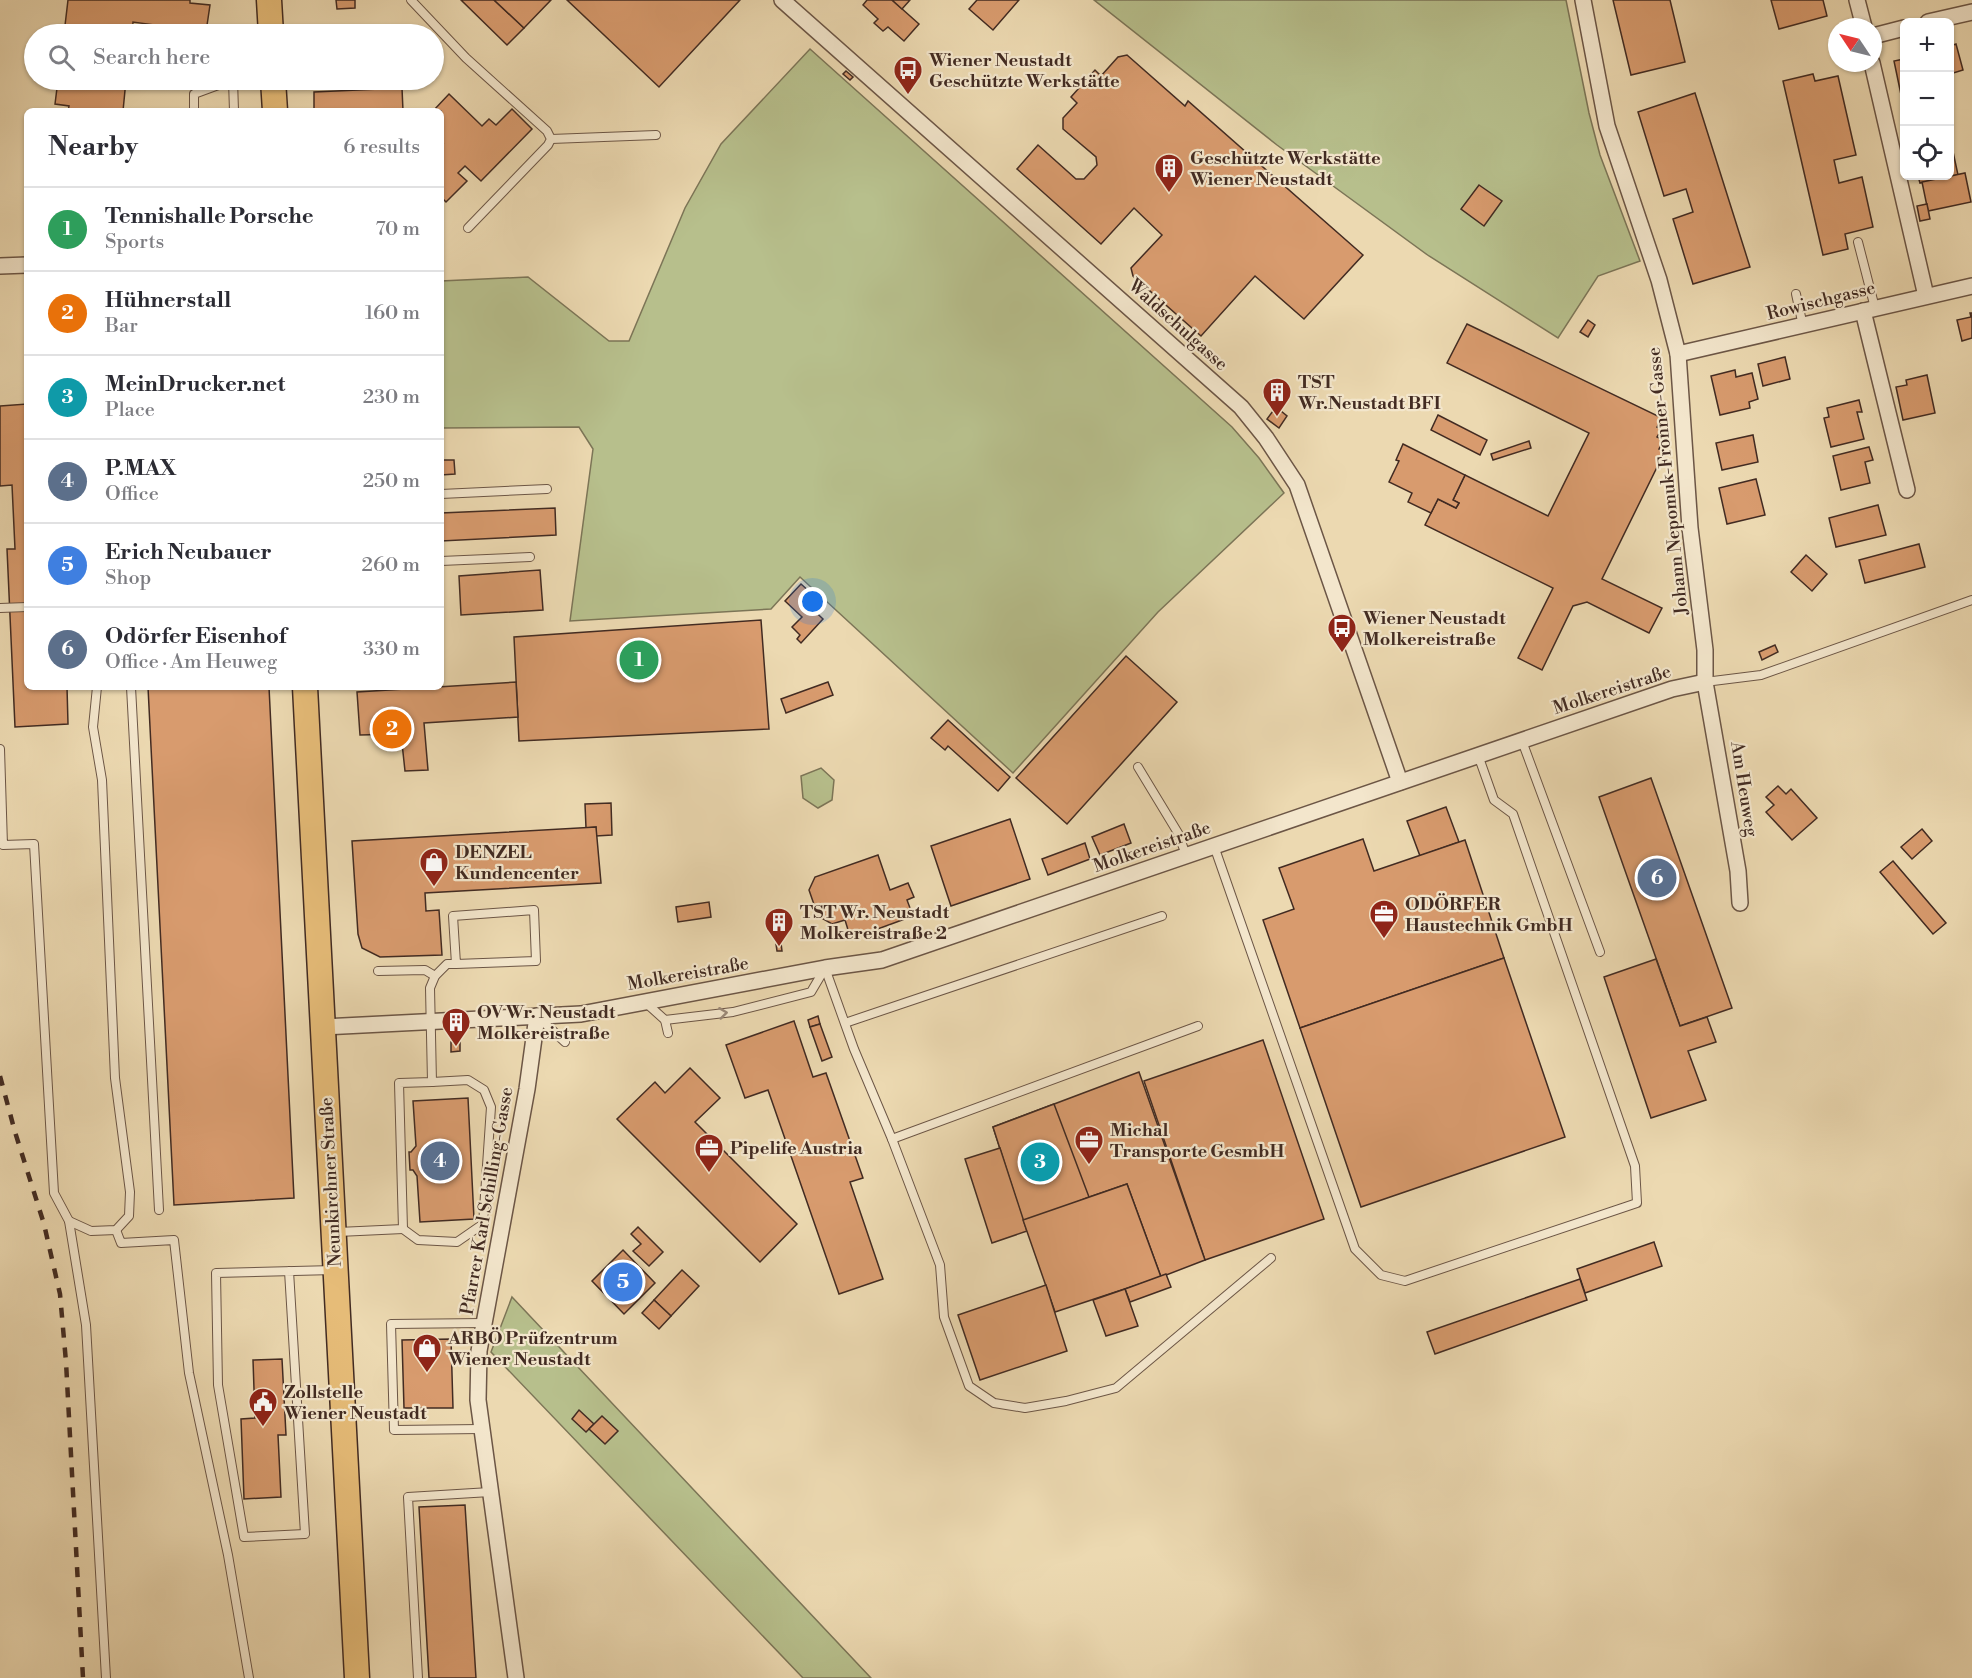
<!DOCTYPE html>
<meta charset="utf-8">
<style>
body{margin:0;font-family:"Libre Bodoni",serif;background:#f2f2f3;color:#2b2b33}
.controls{position:absolute;right:18px;top:18px;display:grid;overflow:hidden;border-radius:9px;box-shadow:0 2px 4px #0004}
.controls button{width:54px;height:54px;display:grid;place-items:center;padding:0;border:0;border-bottom:2px solid #e1e1e2;background:#fff;color:#2b2b33;font:30px sans-serif}
.compass{position:absolute;left:1828px;top:18px;width:54px;height:54px;border-radius:50%;background:#fff;box-shadow:0 2px 4px #0004;rotate:305deg}
.you{position:absolute;left:813px;top:602px;width:21px;height:21px;margin:-15px;border:4px solid #fff;border-radius:50%;background:#1a73e8;box-shadow:0 0 0 9px #1a73e833}
.badge{display:grid;place-items:center;width:39px;height:39px;border-radius:50%;background:#ea580c;color:#fff;font-size:20px;font-weight:700}
.pin{position:absolute;translate:-50% -50%;border:3px solid #fff;box-shadow:0 2px 6px #0006}
.list{margin:0;padding:0;list-style:none}
h2{display:flex;justify-content:space-between;align-items:center;height:78px;margin:0;padding:0 24px;font-size:26px}
h2 small{font-size:20px;font-weight:400;color:#7c7c81}
.list li{display:grid;grid-template-columns:39px 1fr auto;gap:18px;align-items:center;box-sizing:border-box;height:84px;padding:0 24px;border-top:2px solid #e1e1e2}
.list b{display:block;font-size:22px;white-space:nowrap}
.list p{margin:0;font-size:20px;white-space:nowrap;color:#7c7c81}
.list em{font-size:20px;font-style:normal;color:#7c7c81}
.icon{flex:none;width:33px;height:33px;fill:none;stroke:currentColor;stroke-width:2;stroke-linecap:round;stroke-linejoin:round}
.map{position:relative;flex:none;width:1972px;height:1678px;overflow:hidden}
.search{position:absolute;background:#fff;box-shadow:0 2px 4px #0004;left:24px;top:24px;width:420px;height:66px;display:flex;align-items:center;gap:15px;box-sizing:border-box;padding:0 21px;border-radius:33px;color:#7c7c81;font-size:22px}
.panel{position:absolute;background:#fff;box-shadow:0 2px 4px #0004;left:24px;top:108px;width:420px;height:582px;border-radius:9px}
.map>svg:first-child{display:block}
.green{fill:#b7bf8c;stroke:#7c7557;stroke-width:1.5}
.building{fill:#d89b6e;stroke:#422b22;stroke-width:1.5}
.lines{fill:none;stroke-linecap:round;stroke-linejoin:round}
.lane-casing{stroke:#6c5646;stroke-width:10}
.street-casing{stroke:#6c5646;stroke-width:18}
.primary-casing{stroke:#422b22;stroke-width:27}
.lane{stroke:#f3e6cc;stroke-width:8}
.street{stroke:#f3e6cc;stroke-width:15}
.primary{stroke:#e6bc78;stroke-width:24}
.rail{stroke:#422b22;stroke-width:4.5;stroke-dasharray:10 10;stroke-linecap:butt}
.oneway{stroke:#9a8877}
.labels{text-anchor:middle;dominant-baseline:central;stroke-width:4.5;stroke-linejoin:round;paint-order:stroke}
.poi-label{font-size:18px;font-weight:bold;fill:#422b22;stroke:#f3e6cc;text-anchor:start}
.street-label{font-size:18px;fill:#422b22;stroke:#f3e6cc}
</style>
<div class="map">
<svg width="1972" height="1678" viewBox="0 0 1972 1678">
<rect width="100%" height="100%" fill="#ecd9b1"/>
<filter id="stains"><feTurbulence type="fractalNoise" baseFrequency=".00333" numOctaves="4"/><feColorMatrix values="0 0 0 0 .2 0 0 0 0 .09 0 0 0 0 .02 0 0 0 .5 -.17"/></filter>
<radialGradient id="worn" r=".72"><stop offset=".6" stop-color="#630" stop-opacity="0"/><stop offset="1" stop-color="#630" stop-opacity=".3"/></radialGradient>
<g class="green">
<path d="M1094,0h472l23,113 11,42 40,106 -42,15 -40,62 -129,-82 -152,-111z"/>
<path d="M810,49l422,378 27,31 25,35 -126,119 -145,161 -213,-196 -29,32 -201,12 23,-172 -14,-22 -138,1v-147l87,-4 81,64h20l56,-133 36,-64z"/>
<path d="M821,768l13,12 -2,20 -14,8 -15,-10 -2,-22z"/>
<path d="M512,1297l359,381h-68l-312,-326z"/>
</g>
<g class="building">
<path d="M68,0h122v3l20,2 -4,27 -73,-10 -1,12h-68z"/>
<path d="M336,0h19v8l-18,1z"/>
<path d="M461,0h33l30,28 -17,17z"/>
<path d="M494,0h57l-27,28z"/>
<path d="M567,0h173l-81,87z"/>
<path d="M867,0h25l27,24 -15,17 -16,-14 -5,4 -9,-8 4,-4 -15,-14z"/>
<path d="M892,0h18l-8,9z"/>
<path d="M977,0h42l-26,30 -24,-21z"/>
<path d="M1613,0h57l15,62 -54,13z"/>
<path d="M1771,0h52l4,16 -48,13z"/>
<path d="M1956,44l7,26 -13,4v-28z"/>
<path d="M1127,55l58,51 3,-5 175,154 -59,64 -49,-43 -54,60 -68,-60 -2,-8 31,-33 -28,-27 -33,36 -84,-75 21,-24 38,34h8l13,-14 -1,-8 -33,-28v-11l14,-15 -6,-6 24,-27 6,6 17,-19z"/>
<path d="M1904,59v50l-10,-48z"/>
<path d="M846,71l7,6 -3,3 -7,-6z"/>
<path d="M1813,74l2,7 23,-5 18,79 -22,5 5,23 23,-6 11,50 -28,7 3,15 -25,6 -40,-174z"/>
<path d="M58,80h68l-3,31h-55l1,-5 -14,-2z"/>
<path d="M402,88l1,23h-89v-19z"/>
<path d="M1695,93l55,174 -57,17 -20,-65 20,-7 -7,-23 -22,7 -26,-84z"/>
<path d="M449,94l33,32 7,-7 7,6 16,-16 20,20 -51,52 -16,-15 -7,7 9,8 -21,21 -5,-5v-51l2,-2 -2,-1v-32h-8z"/>
<path d="M1950,147h2l6,28 -38,8 -2,-7h32z"/>
<path d="M1965,173l6,29 -43,9 -6,-29z"/>
<path d="M1479,185l23,16 -18,25 -23,-17z"/>
<path d="M1927,204l3,15 -10,2 -3,-15z"/>
<path d="M1970,313h2v25l-10,3 -5,-21 14,-3z"/>
<path d="M1588,320l7,5 -7,12 -8,-5z"/>
<path d="M1467,324l195,94 -5,9 5,2 -5,8 6,3 -4,9 6,2 -63,128 60,29 -13,25 -62,-31 -14,4 -31,64 -24,-12 35,-70 -128,-63 13,-26 18,9 3,-5 -6,-3 12,-25 83,41 41,-83 -142,-70z"/>
<path d="M1785,357l5,22 -27,7 -5,-22z"/>
<path d="M1735,370l1,7 16,-4 6,26 -9,3 1,6 -30,7 -9,-39z"/>
<path d="M1927,375l8,38 -32,7 -7,-33 11,-2 -1,-5z"/>
<path d="M1859,400l3,12h-5l7,27 -33,8 -7,-29 5,-1 -2,-9z"/>
<path d="M27,404v283h40l1,37 -53,3 -8,-178h8l-3,-64 -12,1v-80z"/>
<path d="M1276,407l11,9 -8,12 -12,-9z"/>
<path d="M1438,415l49,25 -7,15 -49,-25z"/>
<path d="M1753,435l5,27 -36,8 -6,-27z"/>
<path d="M1529,441l2,7 -38,12 -2,-6z"/>
<path d="M1403,444l62,31 -12,25 6,3 -3,5 -18,-9 -7,14 -23,-11 4,-9 -23,-11 10,-21 -3,-1z"/>
<path d="M1869,447l4,13 -8,2 5,21 -29,7 -8,-34z"/>
<path d="M441,460h13l1,14 -14,1z"/>
<path d="M1756,479l9,36 -38,9 -8,-36z"/>
<path d="M1878,505l8,30 -50,12 -7,-29z"/>
<path d="M555,508l1,27 -115,6v-28z"/>
<path d="M1919,544l6,23 -60,16 -6,-23z"/>
<path d="M1806,555l21,19 -15,17 -21,-19z"/>
<path d="M540,570l3,40 -82,5 -2,-39z"/>
<path d="M801,584l10,9 -7,8 19,18 -22,24 -4,-4 3,-4 -8,-8 10,-10 -17,-16z"/>
<path d="M761,620l8,109 -250,12 -5,-104z"/>
<path d="M1775,645l3,7 -16,8 -3,-8z"/>
<path d="M1126,656l51,46 -110,122 -51,-46z"/>
<path d="M516,682l2,35 -94,6 4,47 -23,1 -4,-37 -41,1 -3,-43z"/>
<path d="M828,682l5,13 -47,18 -5,-14z"/>
<path d="M148,687h121l25,511 -120,7z"/>
<path d="M948,720l62,57 -12,14 -50,-45 -3,4 -14,-12z"/>
<path d="M1651,778l81,230 -52,18 -81,-229z"/>
<path d="M1778,786l8,8 5,-5 26,29 -25,22 -26,-28 8,-7 -8,-8z"/>
<path d="M611,803l1,32 -16,1v-9l-10,1 -1,-24z"/>
<path d="M1446,807l13,35 -39,14 -13,-35z"/>
<path d="M1010,819l20,60 -79,27 -20,-60z"/>
<path d="M1124,824l7,19 -31,12 -8,-18z"/>
<path d="M596,827l5,56 -176,10 1,18 13,-1 3,45 -62,2 -18,-9 -4,-14 -6,-93z"/>
<path d="M1922,829l10,12 -20,18 -11,-12z"/>
<path d="M1363,839l11,32 91,-31 39,118 -204,70 -37,-108 31,-11 -15,-41z"/>
<path d="M1085,843l5,16 -42,16 -6,-16z"/>
<path d="M878,855l12,35 18,-7 6,14 -7,3 6,16 -57,21 -7,-4 -4,-13 -13,4 -14,-8 -9,-26 6,-13z"/>
<path d="M1893,861l53,62 -13,11 -53,-62z"/>
<path d="M709,902l2,15 -33,5 -2,-15z"/>
<path d="M781,943l1,8h-5l-1,-7z"/>
<path d="M1504,958l61,179 -204,70 -61,-179z"/>
<path d="M1656,959l24,67 27,-9 9,25 -28,9 18,49 -55,18 -47,-141z"/>
<path d="M818,1016l2,8 -10,3 -2,-7z"/>
<path d="M794,1021l19,56 13,-4 37,105 -13,4 33,97 -44,15 -71,-204 -23,8 -19,-53z"/>
<path d="M820,1024l12,33 -10,4 -12,-34z"/>
<path d="M1263,1040l61,179 -119,41 -61,-179z"/>
<path d="M451,1042h9v9l-9,1z"/>
<path d="M690,1068l30,30 -25,24 102,102 -37,38 -143,-143 38,-37 10,11z"/>
<path d="M1139,1072l66,188 -44,17 -34,-93 -104,36 -30,-93z"/>
<path d="M468,1098l6,121 -54,3 -3,-46 -4,-6h-3l-1,-18h2l5,-6 -3,-45z"/>
<path d="M1054,1104l35,93 -65,27 -31,-97z"/>
<path d="M1000,1148l27,83 -35,12 -27,-84z"/>
<path d="M1127,1184l34,93 -106,35 -32,-92z"/>
<path d="M638,1227l25,25 -14,14 -16,-15 8,-7 -10,-10z"/>
<path d="M1654,1242l8,24 -77,27 -8,-24z"/>
<path d="M623,1250l32,33 -31,31 -32,-33z"/>
<path d="M682,1270l17,16 -28,30 -17,-16z"/>
<path d="M1166,1274l5,13 -41,15 -5,-13z"/>
<path d="M1580,1279l7,21 -152,54 -8,-22z"/>
<path d="M1046,1285l21,66 -87,29 -22,-65z"/>
<path d="M1125,1289l13,37 -32,10 -13,-36z"/>
<path d="M654,1300l17,16 -12,13 -17,-16z"/>
<path d="M451,1339l2,69h-49l-2,-68z"/>
<path d="M282,1359l4,76h-8l3,62 -37,2 -3,-80 14,-1 -2,-58z"/>
<path d="M579,1410l15,14 -8,8 -14,-13z"/>
<path d="M602,1416l16,15 -13,13 -16,-15z"/>
<path d="M465,1505l11,173h-47l-10,-171z"/>
</g>
<g class="lines">
<g class="lane-casing">
<g id="lane">
<path d="M411,0l55,58 81,73 4,8 -3,6 -80,83"/>
<path d="M233,80l1,31"/>
<path d="M194,111v-17l38,-14"/>
<path d="M551,139l105,-4"/>
<path d="M1858,242l17,66"/>
<path d="M1796,294l7,32"/>
<path d="M441,494l106,-5"/>
<path d="M441,561l89,-4"/>
<path d="M0,608l27,-1"/>
<path d="M1705,682l56,-7 211,-75"/>
<path d="M131,687l28,523"/>
<path d="M1522,741l78,211"/>
<path d="M0,749l3,96 31,-1 20,349 15,28 22,10 25,-1 13,-14 1,-24 -15,-114 -13,-298 -9,-53 4,-40"/>
<path d="M1138,767l40,66 8,22"/>
<path d="M1214,846l141,403 26,26 24,6 232,-78 -2,-37 -122,-352 -19,-14 -16,-45"/>
<path d="M825,968l29,81 38,90 48,126 4,52 25,69 25,17 31,5 41,-7 50,-13 155,-130"/>
<path d="M378,971l47,-1 10,6"/>
<path d="M645,1002l20,18 3,13"/>
<path d="M538,1017l27,25"/>
<path d="M665,1020l68,-8 78,-20 13,-22"/>
<path d="M845,1023l317,-107"/>
<path d="M892,1139l306,-113"/>
<path d="M69,1221l17,104 20,353"/>
<path d="M403,1229l15,11 39,2 26,-18 8,-117 -7,-17 -16,-10 -36,2"/>
<path d="M116,1230l5,13 53,-3 15,133 39,182 21,123"/>
<path d="M338,1232l65,-3 -4,-146 33,-1 -2,-94 5,-12 12,-12h9l80,-3 -2,-51 -81,6 3,48"/>
<path d="M289,1271l16,263 -61,3 -26,-152 -2,-112 118,-3"/>
<path d="M481,1429l-87,1 -3,-106 93,-1"/>
<path d="M418,1678l-10,-181 82,-5"/>
</g>
</g>
<g class="street-casing">
<g id="street">
<path d="M782,0l459,407 25,31 31,47 103,297"/>
<path d="M1583,0l24,126 52,154 19,74 12,174 15,122v32l33,189 2,32"/>
<path d="M1857,0l7,27"/>
<path d="M1928,22l44,-10"/>
<path d="M1873,36l31,-8"/>
<path d="M1872,63l54,233"/>
<path d="M0,266l27,-1"/>
<path d="M1863,311l44,179"/>
<path d="M1678,354l294,-68"/>
<path d="M323,1027l258,-13 244,-46 57,-8 790,-271 33,-7"/>
<path d="M516,1678l-38,-278 1,-49 48,-262 10,-73"/>
</g>
</g>
<g class="primary-casing">
<g id="primary">
<path d="M269,0l2,34"/>
<path d="M273,80l2,31"/>
<path d="M305,687l52,991"/>
</g>
</g>
<use href="#lane" class="lane"/>
<use href="#street" class="street"/>
<use href="#primary" class="primary"/>
<path class="rail" d="M0,1076l15,56 29,92 16,70 6,68 17,316"/>
</g>
<defs><path id="oneway-chevron" d="M-2-3.5L2.5 0L-2 3.5" fill="none" stroke-width="1.6" stroke-linecap="round" stroke-linejoin="round" transform="scale(1.5)"/></defs>
<use class="oneway" href="#oneway-chevron" transform="translate(723 1013) rotate(-7)"/>
<defs>
<g id="bus-pin" transform="scale(1.5)"><path d="M0 17L-7.5 6A9.5 9.5 0 1 1 7.5 6Z" fill="#8f2418" stroke="#f3e6cc"/><path d="M-5-6H5V4H4V6H2V4H-2V6H-4V4H-5ZM-3.5-4V0h7V-4ZM-3.5 1.2v1.5H-2V1.2ZM2 1.2v1.5H3.5V1.2Z" fill="#fff"/></g>
<g id="building-pin" transform="scale(1.5)"><path d="M0 17L-7.5 6A9.5 9.5 0 1 1 7.5 6Z" fill="#8f2418" stroke="#f3e6cc"/><path d="M-4-6H4V6H1V3H-1V6H-4ZM-2.5-4.3h1.7v1.8h-1.7ZM.8-4.3h1.7v1.8H.8ZM-2.5-1h1.7V.8h-1.7ZM.8-1h1.7V.8H.8Z" fill="#fff"/></g>
<g id="shop-pin" transform="scale(1.5)"><path d="M0 17L-7.5 6A9.5 9.5 0 1 1 7.5 6Z" fill="#8f2418" stroke="#f3e6cc"/><path d="M-5-2.5h2.3a2.7 3.5 0 0 1 5.4 0H5L5.5 6h-11ZM-1.5-2.5h3a1.5 2.3 0 0 0-3 0Z" fill="#fff"/></g>
<g id="office-pin" transform="scale(1.5)"><path d="M0 17L-7.5 6A9.5 9.5 0 1 1 7.5 6Z" fill="#8f2418" stroke="#f3e6cc"/><path d="M-6-3h4V-5.5h4V-3h4V5H-6ZM-1-4.5V-3h2v-1.5ZM-6 0V1H6V0Z" fill="#fff"/></g>
<g id="civic-pin" transform="scale(1.5)"><path d="M0 17L-7.5 6A9.5 9.5 0 1 1 7.5 6Z" fill="#8f2418" stroke="#f3e6cc"/><path d="M-.6-6.5H3V-4.5H.6V-3L4-1V1h2V6H-6V1h2V-1L-.6-3ZM-1.2 2.5V6h2.4V2.5Z" fill="#fff"/></g>
</defs>
<g fill-rule="evenodd">
<use href="#bus-pin" x="908" y="70"/>
<use href="#building-pin" x="1169" y="168"/>
<use href="#building-pin" x="1277" y="392"/>
<use href="#bus-pin" x="1342" y="628"/>
<use href="#shop-pin" x="434" y="862"/>
<use href="#office-pin" x="1384" y="914"/>
<use href="#building-pin" x="779" y="922"/>
<use href="#building-pin" x="456" y="1022"/>
<use href="#office-pin" x="1089" y="1140"/>
<use href="#office-pin" x="709" y="1148"/>
<use href="#shop-pin" x="427" y="1348"/>
<use href="#civic-pin" x="263" y="1402"/>
</g>
<g class="labels">
<g class="poi-label">
<text x="929" y="60">Wiener Neustadt<tspan x="929" dy="21">Geschützte Werkstätte</tspan></text>
<text x="1190" y="158">Geschützte Werkstätte<tspan x="1190" dy="21">Wiener Neustadt</tspan></text>
<text x="1298" y="382">TST<tspan x="1298" dy="21">Wr.Neustadt BFI</tspan></text>
<text x="1363" y="618">Wiener Neustadt<tspan x="1363" dy="21">Molkereistraße</tspan></text>
<text x="455" y="852">DENZEL<tspan x="455" dy="21">Kundencenter</tspan></text>
<text x="1405" y="904">ODÖRFER<tspan x="1405" dy="21">Haustechnik GmbH</tspan></text>
<text x="800" y="912">TST Wr. Neustadt<tspan x="800" dy="21">Molkereistraße 2</tspan></text>
<text x="477" y="1012">OV Wr. Neustadt<tspan x="477" dy="21">Molkereistraße</tspan></text>
<text x="1110" y="1130">Michal<tspan x="1110" dy="21">Transporte GesmbH</tspan></text>
<text x="730" y="1148">Pipelife Austria</text>
<text x="448" y="1338">ARBÖ Prüfzentrum<tspan x="448" dy="21">Wiener Neustadt</tspan></text>
<text x="284" y="1392">Zollstelle<tspan x="284" dy="21">Wiener Neustadt</tspan></text>
</g>
<g class="street-label">
<text transform="translate(1821 301) rotate(-14)">Rowischgasse</text>
<text transform="translate(1178 325) rotate(42)">Waldschulgasse</text>
<text transform="translate(1668 481) rotate(-96)">Johann Nepomuk-Fronner-Gasse</text>
<text transform="translate(1612 690) rotate(-18)">Molkereistraße</text>
<text transform="translate(1744 789) rotate(81)">Am Heuweg</text>
<text transform="translate(1152 847) rotate(-19)">Molkereistraße</text>
<text transform="translate(688 974) rotate(-10)">Molkereistraße</text>
<text transform="translate(331 1182) rotate(-93)">Neunkirchner Straße</text>
<text transform="translate(487 1201) rotate(-80)">Pfarrer Karl Schilling-Gasse</text>
</g>
</g>
<rect width="100%" height="100%" filter="url(#stains)"/>
<rect width="100%" height="100%" fill="url(#worn)"/>
</svg>
<div class="controls">
<button>+</button>
<button>−</button>
<button><svg class="icon" aria-label="locate" viewBox="0 0 24 24"><circle cx="12" cy="12" r="6"/><path d="M12 2v4M12 18v4M2 12h4M18 12h4"/></svg></button>
</div>
<svg class="compass" viewBox="-18 -18 36 36"><path d="M0-13l5 13h-10z" fill="#e53935"/><path d="M0 13l5-13h-10z" fill="#7c7c81"/></svg>
<div class="you"></div>
<div class="pin badge" style="left:639px;top:660px;background:#2e9e5b">1</div>
<div class="pin badge" style="left:392px;top:729px;background:#e8710a">2</div>
<div class="pin badge" style="left:1040px;top:1162px;background:#0f9aa8">3</div>
<div class="pin badge" style="left:440px;top:1161px;background:#5c6f8a">4</div>
<div class="pin badge" style="left:623px;top:1282px;background:#3f7fe0">5</div>
<div class="pin badge" style="left:1657px;top:878px;background:#5c6f8a">6</div>
<div class="search"><svg class="icon" aria-label="search" viewBox="0 0 24 24"><circle cx="10" cy="10" r="6"/><path d="M15 15l6 6"/></svg>Search here</div>
<section class="panel">
<h2>Nearby<small>6 results</small></h2>
<ul class="list">
<li><span class="badge" style="background:#2e9e5b">1</span><div><b>Tennishalle Porsche</b><p>Sports</p></div><em>70 m</em></li>
<li><span class="badge" style="background:#e8710a">2</span><div><b>Hühnerstall</b><p>Bar</p></div><em>160 m</em></li>
<li><span class="badge" style="background:#0f9aa8">3</span><div><b>MeinDrucker.net</b><p>Place</p></div><em>230 m</em></li>
<li><span class="badge" style="background:#5c6f8a">4</span><div><b>P.MAX</b><p>Office</p></div><em>250 m</em></li>
<li><span class="badge" style="background:#3f7fe0">5</span><div><b>Erich Neubauer</b><p>Shop</p></div><em>260 m</em></li>
<li><span class="badge" style="background:#5c6f8a">6</span><div><b>Odörfer Eisenhof</b><p>Office · Am Heuweg</p></div><em>330 m</em></li>
</ul>
</section>
</div>
